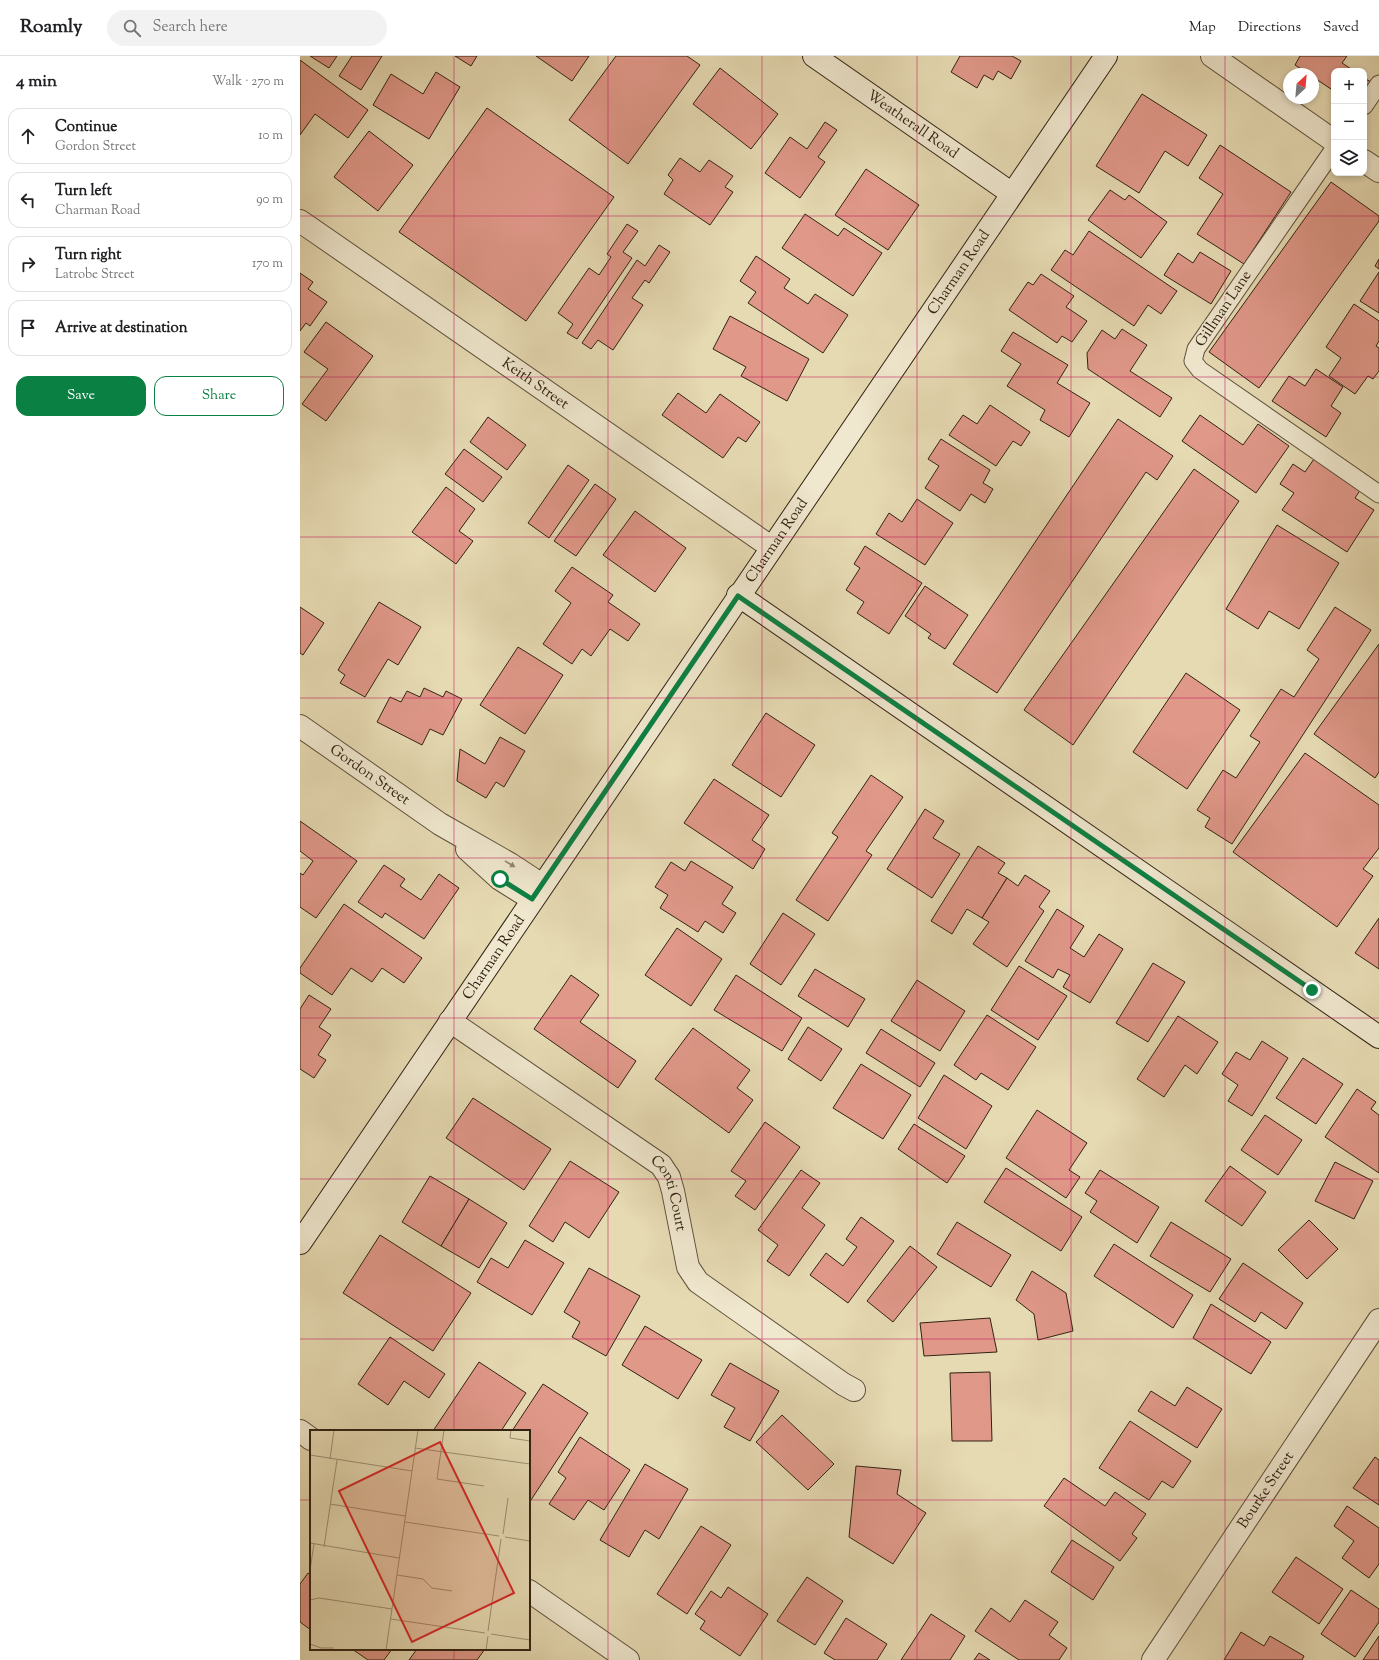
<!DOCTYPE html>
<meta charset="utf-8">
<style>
body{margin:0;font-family:"Sorts Mill Goudy",serif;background:#f2f2f2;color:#202124}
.controls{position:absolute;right:12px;top:12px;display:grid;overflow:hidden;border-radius:8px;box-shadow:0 2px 6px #0003}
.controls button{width:36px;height:36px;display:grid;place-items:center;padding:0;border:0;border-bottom:1px solid #e0e0e0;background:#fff;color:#202124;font:20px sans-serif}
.compass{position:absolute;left:983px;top:12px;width:36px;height:36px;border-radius:50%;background:#fff;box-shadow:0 2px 6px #0003;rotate:26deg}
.stop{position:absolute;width:12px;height:12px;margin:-9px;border:3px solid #0b8043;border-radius:50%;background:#fff}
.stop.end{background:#0b8043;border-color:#fff;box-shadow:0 1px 4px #0008}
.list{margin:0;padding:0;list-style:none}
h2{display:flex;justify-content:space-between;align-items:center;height:52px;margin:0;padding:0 16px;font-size:17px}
h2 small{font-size:13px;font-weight:400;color:#757577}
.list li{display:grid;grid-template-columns:26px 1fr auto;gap:12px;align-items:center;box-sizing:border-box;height:56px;margin:0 8px 8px;padding:0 8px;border:1px solid #e0e0e0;border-radius:12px}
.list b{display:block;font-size:15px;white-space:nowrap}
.list p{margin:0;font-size:13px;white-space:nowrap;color:#757577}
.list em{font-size:13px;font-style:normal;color:#757577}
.actions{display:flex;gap:8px;padding:12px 16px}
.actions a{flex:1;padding:9px 0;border:1px solid #0b8043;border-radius:12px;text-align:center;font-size:14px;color:#0b8043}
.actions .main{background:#0b8043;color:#fff}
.icon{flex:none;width:22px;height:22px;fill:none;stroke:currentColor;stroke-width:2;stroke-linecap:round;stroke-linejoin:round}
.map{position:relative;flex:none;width:1079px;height:1604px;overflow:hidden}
header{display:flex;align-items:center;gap:24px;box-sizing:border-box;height:56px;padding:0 20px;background:#fff;border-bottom:1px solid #e0e0e0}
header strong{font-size:19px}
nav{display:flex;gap:22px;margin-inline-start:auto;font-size:14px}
.search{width:280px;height:36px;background:#f2f2f2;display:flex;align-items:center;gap:10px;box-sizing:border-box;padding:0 14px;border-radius:22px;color:#757577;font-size:15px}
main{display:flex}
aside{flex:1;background:#fff}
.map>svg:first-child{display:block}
.building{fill:#e09889;stroke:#322313}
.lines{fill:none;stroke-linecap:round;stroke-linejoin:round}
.lane-casing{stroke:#5f513b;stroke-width:19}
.street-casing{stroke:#5f513b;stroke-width:24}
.secondary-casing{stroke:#322313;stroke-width:24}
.lane{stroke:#efe7ce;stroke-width:17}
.street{stroke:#efe7ce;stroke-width:22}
.secondary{stroke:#efe7ce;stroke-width:22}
.oneway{fill:#908570}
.route{stroke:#0b8043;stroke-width:5}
.grid{fill:none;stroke:#c2185b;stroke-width:1;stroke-opacity:0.55}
.labels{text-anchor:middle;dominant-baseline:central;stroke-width:3;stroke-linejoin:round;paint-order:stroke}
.street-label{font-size:15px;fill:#322313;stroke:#efe7ce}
.inset-road{fill:none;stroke:#9e9173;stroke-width:1}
.view{fill:#d62828;fill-opacity:0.15;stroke:#d62828;stroke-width:2}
.inset-edge{fill:none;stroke:#322313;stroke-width:2}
</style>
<header>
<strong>Roamly</strong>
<div class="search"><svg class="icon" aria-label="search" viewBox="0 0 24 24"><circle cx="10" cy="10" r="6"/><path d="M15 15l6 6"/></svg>Search here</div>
<nav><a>Map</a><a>Directions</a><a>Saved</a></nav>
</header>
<main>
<aside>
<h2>4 min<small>Walk · 270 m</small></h2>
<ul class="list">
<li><svg class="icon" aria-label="ahead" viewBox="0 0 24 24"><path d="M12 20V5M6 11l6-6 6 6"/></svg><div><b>Continue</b><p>Gordon Street</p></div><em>10 m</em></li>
<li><svg class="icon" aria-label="left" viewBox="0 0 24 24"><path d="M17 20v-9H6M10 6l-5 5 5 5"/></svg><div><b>Turn left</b><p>Charman Road</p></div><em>90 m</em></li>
<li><svg class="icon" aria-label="right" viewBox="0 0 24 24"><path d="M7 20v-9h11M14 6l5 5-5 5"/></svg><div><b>Turn right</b><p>Latrobe Street</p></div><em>170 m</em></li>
<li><svg class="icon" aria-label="arrive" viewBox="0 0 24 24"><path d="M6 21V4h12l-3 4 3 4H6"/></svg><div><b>Arrive at destination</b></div></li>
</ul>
<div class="actions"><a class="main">Save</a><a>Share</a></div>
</aside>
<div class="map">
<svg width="1079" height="1604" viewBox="0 0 1079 1604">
<rect width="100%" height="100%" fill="#e6dab3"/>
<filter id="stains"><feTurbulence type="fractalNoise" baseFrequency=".005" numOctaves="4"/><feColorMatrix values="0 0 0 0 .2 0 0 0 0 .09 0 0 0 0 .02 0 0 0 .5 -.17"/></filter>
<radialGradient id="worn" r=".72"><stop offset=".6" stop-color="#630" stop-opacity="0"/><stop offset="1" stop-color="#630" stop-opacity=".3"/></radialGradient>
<g class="building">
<path d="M10,0h27l-8,12z"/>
<path d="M52,0h30l-21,34 -22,-14z"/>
<path d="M155,0h22l-6,10z"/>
<path d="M236,0h53l-17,25z"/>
<path d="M316,0h71l13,9 -72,99 -59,-44z"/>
<path d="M660,0h52l9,5 -10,18 -13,-8 -5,9 -9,-5 -7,13 -26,-16z"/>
<path d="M1000,0h47l-5,7 12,8h-20v20l-21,-14v-3h-4l-14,-9z"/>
<path d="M0,4l68,50 -20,28 -33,-24 -15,21z"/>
<path d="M420,12l58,46 -27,35 -58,-45z"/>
<path d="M136,16l24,15 -31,52 -56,-34 18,-31 32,20z"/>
<path d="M1064,22l7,4 -7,11z"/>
<path d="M842,38l65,41 -19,31 -23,-15 -26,42 -43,-27z"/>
<path d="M187,52l127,89 -88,124 -127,-89z"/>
<path d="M525,66l12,8 -19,27 7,5 -25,36 -35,-25 25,-36 17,12z"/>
<path d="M69,75l44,34 -35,46 -44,-34z"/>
<path d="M920,89l71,47 -47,72 -47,-30 26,-40 -24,-16z"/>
<path d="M380,102l20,14 9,-12 24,16 -8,11 8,5 -23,33 -46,-31 9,-14 -5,-5z"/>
<path d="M566,113l53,36 -31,45 -53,-35z"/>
<path d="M1031,126l48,34v5l-120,167 -50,-36z"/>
<path d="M810,134l15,10 4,-5 38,27 -26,36 -53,-38z"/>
<path d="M505,158l33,22 6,-8 38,25 -29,43 -71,-48z"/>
<path d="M327,168l11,7 -15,21 9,6 -55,81 -10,-6 6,-9 -15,-11 31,-45 10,7 12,-18 -4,-3z"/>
<path d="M789,175l88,60 -16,23 -13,-9 -14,21 -83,-56 14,-20 8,5z"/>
<path d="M359,189l11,7 -21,31 -4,-3 -13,18 11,7 -30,45 -15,-10 -7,9 -9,-6 55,-83 8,6z"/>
<path d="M900,196l31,19 -20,33 -47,-29 14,-22 15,10z"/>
<path d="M456,200l34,23 -6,9 24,16 7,-10 33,21 -25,38 -75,-50 8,-11 -16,-11z"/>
<path d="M1079,203v10l-4,-3z"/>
<path d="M1079,216v41l-19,-12z"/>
<path d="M0,217l13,9 -5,7 19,13 -17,24 -4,-3 -6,8z"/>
<path d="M741,218l33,22 -8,11 21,14 -15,21 -10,-6 -5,7 -48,-33 19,-28 5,3z"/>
<path d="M1054,248l25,17v20l-3,5 3,2v23l-6,8 -5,-3 -13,18 -26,-18 12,-18 -15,-11z"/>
<path d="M430,260l79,43 -22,42 -46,-25 5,-9 -33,-18z"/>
<path d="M26,266l47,34 -47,65 -24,-17 26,-35 -24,-17z"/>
<path d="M822,273l25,16 -17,26 42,27 -12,19 -72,-48 -1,-16 15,-23 13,9z"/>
<path d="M713,276l55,33 -11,18 33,20 -21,34 -29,-17 5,-10 -38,-24 14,-22 -20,-13z"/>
<path d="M1016,313l27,18 -12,19 10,7 -15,24 -54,-36 17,-25 16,10z"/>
<path d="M378,337l28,20 14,-19 40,28 -14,20 -8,-5 -15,21 -61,-43z"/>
<path d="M690,349l40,27 -9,14 -8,-5 -17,25 -47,-31 14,-20 14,9z"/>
<path d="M900,359l43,30 15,-21 31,22 -33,47 -74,-52z"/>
<path d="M188,361l38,28 -19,25 -37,-28z"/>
<path d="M818,363l55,37 -16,24 -11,-8 -149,221 -44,-29z"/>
<path d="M641,383l49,31 -7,13 10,6 -8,14 -14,-9 -11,17 -35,-23 14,-22 -11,-7z"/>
<path d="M164,393l38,28 -19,25 -38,-28z"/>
<path d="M1016,400l47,30 -8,12 19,12 -27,42 -65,-42 12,-17 -14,-9 13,-20 12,8z"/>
<path d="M268,409l21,15 -40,58 -21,-15z"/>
<path d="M894,413l45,32 -166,244 -49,-35z"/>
<path d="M295,428l21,15 -40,57 -22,-15z"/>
<path d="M146,431l29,22 -16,22 14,10 -17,23 -44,-32z"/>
<path d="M617,443l36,24 -28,42 -49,-31 13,-21 13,9z"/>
<path d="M335,455l51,37 -31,44 -52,-37z"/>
<path d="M977,469l62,38 -40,66 -30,-18 -11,18 -32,-20z"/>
<path d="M565,490l57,37 -33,51 -32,-21 7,-11 -18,-12 14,-22 -6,-4z"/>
<path d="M272,511l41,28 -5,7 32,22 -12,17 -18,-12 -19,27 -9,-7 -10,15 -29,-20 28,-41 -16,-12z"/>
<path d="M625,530l43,29 -23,34 -17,-11 3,-4 -26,-18z"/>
<path d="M79,546l42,25 -23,38 -10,-6 -23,38 -25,-14 5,-8 -7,-5z"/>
<path d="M0,551l24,16 -21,32 -3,-2z"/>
<path d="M1035,551l36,23 -139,214 -27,-17 5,-9 -13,-8 26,-40 13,8 24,-36 -10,-6 31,-47 13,8 25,-38 -12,-9z"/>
<path d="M1079,588v128l-4,6 -61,-44z"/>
<path d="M218,591l45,28 -38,59 -45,-29z"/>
<path d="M886,617l54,37 -53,79 -54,-37z"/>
<path d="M124,632l19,9 3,-6 16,8 -19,36 -13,-6 -8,16 -45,-23 13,-25 11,5 6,-11 13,6z"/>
<path d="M466,657l49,32 -34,52 -49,-32z"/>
<path d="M200,681l25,14 -21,36 -8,-5 -10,16 -29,-17 3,-32 25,15z"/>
<path d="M1005,697l74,52v43l-16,21 10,7 -36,51 -104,-75z"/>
<path d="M571,719l32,22 -37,54 6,4 -44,66 -32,-21 42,-63 -6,-4z"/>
<path d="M414,723l55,36 -17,25 13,9 -12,20 -69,-46z"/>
<path d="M625,753l19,12 -11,17 27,16 -28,44 -45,-29z"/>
<path d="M0,765l57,40 -41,57 -16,-11v-34l3,2 10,-14 -13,-10z"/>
<path d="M678,790l27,17 -7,10 9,5 -25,40 -15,-9 -15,25 -21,-13z"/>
<path d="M391,805l42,26 -11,17 14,9 -13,20 -18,-12 -7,11 -38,-24 8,-13 -13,-8 16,-25 14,9z"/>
<path d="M84,809l21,14 -5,7 21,14 18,-26 20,14 -35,51 -39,-26 -3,5 -24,-16z"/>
<path d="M725,819l25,16 -11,16 5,4 -37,56 -34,-23 16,-22 -7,-4 25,-40 11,8z"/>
<path d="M44,848l78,54 -18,25 -22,-15 -10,14 -21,-14 -19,27 -32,-22v-5z"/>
<path d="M757,853l27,17 -14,22 14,9 15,-23 24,15 -33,54 -27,-16 7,-12 -12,-6 -5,9 -28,-17z"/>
<path d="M483,857l32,21 -34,51 -31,-21z"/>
<path d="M1079,862v51l-24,-16z"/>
<path d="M377,872l45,31 -31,47 -46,-31z"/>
<path d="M853,907l32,19 -37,60 -32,-19z"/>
<path d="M719,910l48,30 -29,44 -47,-30z"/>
<path d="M515,913l50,30 -17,28 -50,-31z"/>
<path d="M271,919l28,20 -19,27 56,39 -18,27 -84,-59z"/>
<path d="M436,919l66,43 -20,33 -68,-41z"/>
<path d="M617,924l48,31 -25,40 -49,-30z"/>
<path d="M9,939l22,14 -12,18 12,8 -13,20 8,5 -12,18 -14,-9v-60z"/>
<path d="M687,959l49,32 -28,43 -27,-17 -5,7 -22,-15z"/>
<path d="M878,960l40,26 -21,32 -12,-9 -21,32 -27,-18z"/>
<path d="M508,971l34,22 -21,32 -33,-22z"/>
<path d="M393,972l57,42 -13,18 16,12 -24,33 -74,-54z"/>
<path d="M581,973l54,34 -15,24 -54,-34z"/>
<path d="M962,985l26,17 -36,58 -24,-15 10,-16 -16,-11 14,-22 14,8z"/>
<path d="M1003,1002l40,26 -27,40 -40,-26z"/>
<path d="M561,1008l50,31 -28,44 -50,-31z"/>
<path d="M644,1019l48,31 -26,43 -48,-31z"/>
<path d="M1057,1033l19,13 -5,7 8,6v58l-54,-36z"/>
<path d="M173,1042l78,51 -27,41 -78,-52z"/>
<path d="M737,1054l50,33 -18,27 11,7 -14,21 -60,-40z"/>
<path d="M965,1059l37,25 -24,35 -37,-25z"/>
<path d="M465,1066l35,25 -45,63 -20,-14 11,-15 -15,-10z"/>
<path d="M614,1068l51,32 -18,27 -49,-34z"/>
<path d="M270,1105l49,31 -30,46 -24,-16 -12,20 -24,-16z"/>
<path d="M1035,1106l38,19 -19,38 -39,-18z"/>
<path d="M930,1110l36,26 -24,34 -37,-25z"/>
<path d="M706,1112l76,49 -21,34 -77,-49z"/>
<path d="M501,1114l19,13 -18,25 23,17 -36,51 -22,-15 11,-16 -20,-15z"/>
<path d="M800,1114l59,37 -22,36 -47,-31 7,-11 -12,-8z"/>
<path d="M130,1120l39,23 -28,47 -39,-24z"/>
<path d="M169,1143l38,24 -28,45 -38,-22z"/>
<path d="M561,1161l33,24 -46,62 -38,-28 16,-22 17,13 14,-19 -11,-8z"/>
<path d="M1009,1164l29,29 -31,30 -29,-29z"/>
<path d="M657,1166l54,33 -20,32 -54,-33z"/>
<path d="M871,1166l60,37 -21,33 -60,-36z"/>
<path d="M80,1179l91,58 -38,58 -90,-58z"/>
<path d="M225,1184l39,23 -32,52 -55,-33 14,-24 17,10z"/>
<path d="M814,1188l79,51 -20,33 -79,-52z"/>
<path d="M610,1190l27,21 -44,55 -26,-21z"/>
<path d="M943,1207l60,40 -17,26 -25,-17 -6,10 -36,-23z"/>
<path d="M289,1212l51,28 -34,60 -34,-19 8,-15 -16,-10z"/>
<path d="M732,1215l34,22 7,38 -35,9 -4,-26 -18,-14z"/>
<path d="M911,1248l60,38 -20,32 -58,-36z"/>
<path d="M690,1262l7,34 -73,4 -4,-33z"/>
<path d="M345,1270l57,34 -24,39 -56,-34z"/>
<path d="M90,1281l55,37 -16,24 -25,-17 -16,24 -30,-21z"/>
<path d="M179,1306l47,31 -25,38h-68z"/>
<path d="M430,1307l49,28 -29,50 -26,-14 11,-19 -24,-13z"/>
<path d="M690,1316l2,69h-40l-2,-68z"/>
<path d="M243,1328l45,29 -59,90v-72h-17z"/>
<path d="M887,1331l35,22 -25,39 -59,-37 13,-20 24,15z"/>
<path d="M482,1359l52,49 -26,26 -52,-48z"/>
<path d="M830,1365l61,40 -18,27 -11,-7 -13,19 -50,-32z"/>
<path d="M280,1381l50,33 -26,40 -16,-10 -14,20 -25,-16 17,-26 -8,-6z"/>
<path d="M1075,1401l4,3v45l-26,-17z"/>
<path d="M345,1408l43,25 -29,50 -14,-9 -16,27 -29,-17z"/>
<path d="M556,1410l45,4 -4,24 29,19 -33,51 -44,-27z"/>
<path d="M764,1422l41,28 10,-14 31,22 -14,20 5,4 -17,23 -76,-55z"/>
<path d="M1047,1450l32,22v36l-10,14 -27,-20 12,-17 -20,-15z"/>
<path d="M401,1470l30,19 -44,69 -30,-20z"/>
<path d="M772,1484l42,27 -21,33 -42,-28z"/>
<path d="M996,1501l47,32 -24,35 -47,-32z"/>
<path d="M8,1517l3,2v55l-11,-8v-38z"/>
<path d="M507,1521l36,24 -28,44 -38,-24z"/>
<path d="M428,1531l40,27 -28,42 -40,-27 5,-8 -10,-7 16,-23 10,7z"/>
<path d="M1051,1534l28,19v13l-24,35 -34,-23z"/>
<path d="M725,1544l33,22 -9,13 18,13 -8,12h-40l-44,-29 16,-23 19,14z"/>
<path d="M631,1558l34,22 -15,24h-49z"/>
<path d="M546,1562l41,26 -10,16h-42l-11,-7z"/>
<path d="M941,1576l23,14 6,-10 34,20 -2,4h-78z"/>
<path d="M1079,1580v24h-16z"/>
<path d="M52,1593h40l-8,11h-16z"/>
<path d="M117,1593h68l-8,11h-68z"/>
<path d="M679,1597l11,7h-16z"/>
</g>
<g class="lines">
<g class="lane-casing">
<g id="lane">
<path d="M1064,50l15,-22"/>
<path d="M1034,93l-138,200 -3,12 7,9 179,124"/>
</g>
</g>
<g class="street-casing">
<g id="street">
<path d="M912,0l122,85"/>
<path d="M1064,105l15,10"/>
<path id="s1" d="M0,165l471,326"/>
<path id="s2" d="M0,670l140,98 70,40 32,21"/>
<path d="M167,793l33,30 32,20"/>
<path id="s3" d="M150,965l211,144 8,12 4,14 15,76 10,15 145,102 11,6"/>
<path d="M0,1375l11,8"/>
<path d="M229,1535l99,69"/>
<path id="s4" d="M853,1604l226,-340"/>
</g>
</g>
<g class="secondary-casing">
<g id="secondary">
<path id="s5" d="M514,0l197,137"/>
<path d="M438,539l641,442"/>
<path id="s6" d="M0,1187l806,-1187"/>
</g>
</g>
<use href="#lane" class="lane"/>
<use href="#street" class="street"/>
<use href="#secondary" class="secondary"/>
</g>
<defs><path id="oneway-solid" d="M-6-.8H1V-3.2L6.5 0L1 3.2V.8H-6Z"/></defs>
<use class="oneway" href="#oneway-solid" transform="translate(210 808) rotate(31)"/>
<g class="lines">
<path class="route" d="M200,823l32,20 206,-303 574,394"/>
</g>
<path class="grid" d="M154,0v1375M308,0v1604M462,0v1604M617,0v1604M771,0v1604M925,0v1604M0,160h1079M0,321h1079M0,481h1079M0,642h1079M0,802h1079M0,962h1079M0,1123h1079M0,1283h1079M0,1444h11M229,1444h850M154,1593v11"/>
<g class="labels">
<g class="street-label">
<text stroke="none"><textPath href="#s5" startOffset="120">Weatherall Road</textPath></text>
<text stroke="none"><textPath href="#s6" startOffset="1173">Charman Road</textPath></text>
<text transform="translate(924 253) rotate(-56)">Gillman Lane</text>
<text stroke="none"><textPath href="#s1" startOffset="286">Keith Street</textPath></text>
<text stroke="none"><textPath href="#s6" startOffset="849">Charman Road</textPath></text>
<text stroke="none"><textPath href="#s2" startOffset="85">Gordon Street</textPath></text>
<text stroke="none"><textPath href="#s6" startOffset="345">Charman Road</textPath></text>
<text stroke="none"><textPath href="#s3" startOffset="285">Conti Court</textPath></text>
<text stroke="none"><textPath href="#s4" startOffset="204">Bourke Street</textPath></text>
</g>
</g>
<g transform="translate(10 1374)">
<rect width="220" height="220" fill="#e6dab3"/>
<path class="inset-road" d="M134,0l-7,49 47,7M201,0l-1,8 20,3M105,18l115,16M0,25l102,16M20,29l4,-29M20,74l75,12M95,92l94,14M193,104l5,-36M195,107l25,4M0,113l89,15M14,117l13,-87M0,140l4,-26M87,145l26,4 9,9 20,3M0,170l9,-2 73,11M81,189l94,14M178,201l13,-92M181,204l39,6M0,214l11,4h13M76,220l32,-220M176,220l2,-14"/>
<path class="view" d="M130,12l74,151 -102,49 -73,-151z"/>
<rect width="220" height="220" class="inset-edge"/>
</g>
<rect width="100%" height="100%" filter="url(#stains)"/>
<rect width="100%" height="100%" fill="url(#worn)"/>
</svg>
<div class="controls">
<button>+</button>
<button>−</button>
<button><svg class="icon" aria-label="layers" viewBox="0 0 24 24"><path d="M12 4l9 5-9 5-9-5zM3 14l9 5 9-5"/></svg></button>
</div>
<svg class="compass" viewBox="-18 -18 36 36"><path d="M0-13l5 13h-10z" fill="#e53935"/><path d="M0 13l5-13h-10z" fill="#757577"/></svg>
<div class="stop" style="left:200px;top:823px"></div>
<div class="stop end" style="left:1012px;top:934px"></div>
</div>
</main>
